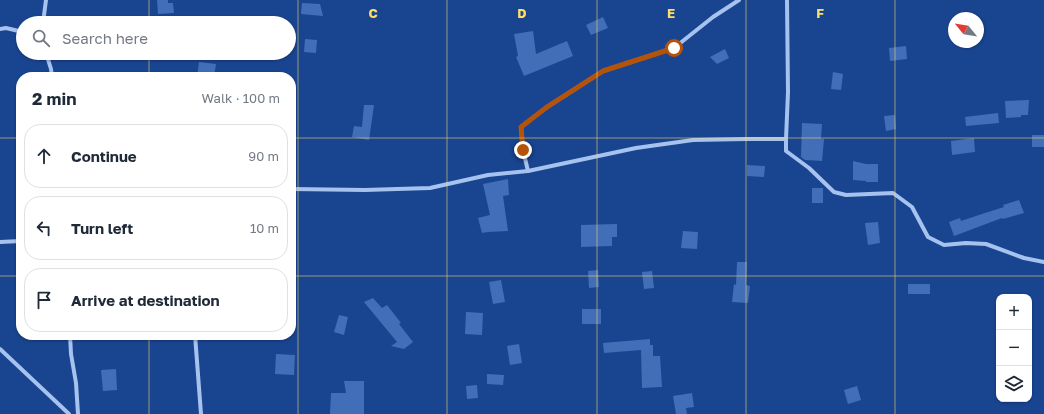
<!DOCTYPE html>
<meta charset="utf-8">
<style>
body{margin:0;font-family:"Golos Text",sans-serif;background:#f6f6f7;color:#1f2937}
.controls{position:absolute;right:12px;bottom:12px;display:grid;overflow:hidden;border-radius:8px;box-shadow:0 1px 3px #0004}
.controls button{width:36px;height:36px;display:grid;place-items:center;padding:0;border:0;border-bottom:1px solid #e0e1e3;background:#fff;color:#1f2937;font:20px sans-serif}
.compass{position:absolute;left:948px;top:12px;width:36px;height:36px;border-radius:50%;background:#fff;box-shadow:0 1px 3px #0004;rotate:300deg}
.stop{position:absolute;width:12px;height:12px;margin:-9px;border:3px solid #b45309;border-radius:50%;background:#fff}
.stop.end{background:#b45309;border-color:#fff;box-shadow:0 1px 4px #0008}
.list{margin:0;padding:0;list-style:none}
h2{display:flex;justify-content:space-between;align-items:center;height:52px;margin:0;padding:0 16px;font-size:17px}
h2 small{font-size:13px;font-weight:400;color:#747a83}
.list li{display:grid;grid-template-columns:26px 1fr auto;gap:12px;align-items:center;box-sizing:border-box;height:64px;margin:0 8px 8px;padding:0 8px;border:1px solid #e0e1e3;border-radius:16px}
.list b{display:block;font-size:15px;white-space:nowrap}
.list em{font-size:13px;font-style:normal;color:#747a83}
.icon{flex:none;width:22px;height:22px;fill:none;stroke:currentColor;stroke-width:2;stroke-linecap:round;stroke-linejoin:round}
.map{position:relative;flex:none;width:1044px;height:414px;overflow:hidden}
.search{position:absolute;background:#fff;box-shadow:0 1px 3px #0004;left:16px;top:16px;width:280px;height:44px;display:flex;align-items:center;gap:10px;box-sizing:border-box;padding:0 14px;border-radius:22px;color:#747a83;font-size:15px}
.panel{position:absolute;background:#fff;box-shadow:0 1px 3px #0004;left:16px;top:72px;width:280px;height:268px;border-radius:16px}
.map>svg:first-child{display:block}
.building{fill:#426eb8}
.lines{fill:none;stroke-linecap:round;stroke-linejoin:round}
.minor{stroke:#a6c2ef;stroke-width:4}
.route{stroke:#b45309;stroke-width:5}
.grid{fill:none;stroke:#ffde64;stroke-width:1;stroke-opacity:0.55}
.grid-label{font-size:13px;text-anchor:middle;font-weight:bold;fill:#ffde64;stroke:#194490;stroke-width:4;stroke-linejoin:round;paint-order:stroke}
</style>
<div class="map">
<svg width="1044" height="414" viewBox="0 0 1044 414">
<rect width="100%" height="100%" fill="#194490"/>
<g class="building">
<path d="M157,0h11v3h5l1,10 -16,1z"/>
<path d="M302,3l18,1 3,12 -22,-2z"/>
<path d="M603,17l5,11 -17,7 -5,-10z"/>
<path d="M533,31l3,23 31,-13 6,15 -49,20 -8,-19 2,-1 -4,-22z"/>
<path d="M305,39l12,1 -1,13 -12,-1z"/>
<path d="M906,46l1,13 -17,2 -1,-13z"/>
<path d="M725,49l4,9 -12,6 -7,-7z"/>
<path d="M199,62l17,2 -2,13h-17z"/>
<path d="M833,72l10,2 -2,16 -10,-1z"/>
<path d="M1029,100l-1,15h-7v2l-15,1 -1,-17z"/>
<path d="M364,105h10l-5,35 -17,-3 2,-11 8,1z"/>
<path d="M998,113l1,10 -33,3 -1,-9z"/>
<path d="M895,115l1,14 -10,2 -2,-15z"/>
<path d="M802,123l20,1 -1,15h3l-2,22 -17,-1 -4,-3z"/>
<rect x="1032" y="135" width="12" height="12"/>
<path d="M974,138l1,14 -23,3 -1,-14z"/>
<path d="M853,161l13,3h12v18h-12v-1l-13,-1z"/>
<path d="M747,165l18,1 -1,11 -17,-1z"/>
<path d="M508,179l1,16 -6,1 5,35 -20,1 -6,1 -4,-15 12,-3 -7,-31z"/>
<rect x="812" y="188" width="11" height="15"/>
<path d="M1019,200l5,13 -21,6 -1,-1 -48,18 -5,-14 11,-4 1,3 24,-8 19,-6 -1,-2z"/>
<path d="M878,222l2,21 -12,2 -3,-22z"/>
<path d="M617,224v13h-5v9l-31,1v-22z"/>
<path d="M683,231l15,1 -1,17 -16,-1z"/>
<path d="M737,262h10l-1,23 4,1 -2,17 -16,-1 2,-18 2,1z"/>
<path d="M598,270l1,17 -10,1 -1,-17z"/>
<path d="M652,271l2,17 -10,1 -2,-17z"/>
<path d="M501,280l4,22 -12,2 -4,-22z"/>
<rect x="908" y="284" width="22" height="10"/>
<path d="M373,298l9,10 5,-3 14,18 -2,1 14,18 -9,7 -13,-3 6,-4 -33,-40z"/>
<rect x="582" y="309" width="19" height="15"/>
<path d="M466,312l17,1 -1,22 -17,-1z"/>
<path d="M339,315l9,2 -4,18 -10,-3z"/>
<path d="M650,339v6h3v11h7l2,31 -20,1 -1,-38 -37,3 -1,-10z"/>
<path d="M519,344l3,19 -12,2 -3,-19z"/>
<path d="M276,354l19,1 -1,20 -19,-1z"/>
<path d="M116,369l1,21 -14,1 -2,-21z"/>
<path d="M487,374l17,1 -1,10 -16,-1z"/>
<path d="M344,381h20v33h-34l1,-21h15z"/>
<path d="M477,385l1,13 -11,1 -1,-13z"/>
<path d="M857,386l4,14 -13,4 -4,-14z"/>
<path d="M692,393l2,14 -8,1 1,6h-11l-3,-18z"/>
</g>
<g class="lines">
<g class="minor">
<path d="M43,23l3,-23"/>
<path d="M0,29l6,-1 17,4"/>
<path d="M46,53l5,16 1,8"/>
<path d="M786,139l2,-47 -1,-92"/>
<path d="M528,171l-5,-21 -2,-23 26,-20 56,-36 71,-23 39,-31 26,-17"/>
<path d="M291,189l74,1 65,-2 58,-13 40,-4 108,-23 57,-8 54,-1h39v12l23,17 25,24 12,3 47,-2 19,14 16,30 16,8 22,-2 20,1 38,14 20,4"/>
<path d="M0,242l21,-1"/>
<path d="M70,335l1,19 5,29 2,31"/>
<path d="M195,335l6,79"/>
<path d="M0,349l69,65"/>
</g>
</g>
<g class="lines">
<path class="route" d="M523,150l-2,-23 26,-20 56,-36 71,-23"/>
</g>
<path class="grid" d="M149,0v23M298,0v414M447,0v414M597,0v414M746,0v414M895,0v414M149,53v24M0,138h21M291,138h753M0,276h21M291,276h753M149,335v79"/>
<g class="grid-label">
<text x="373" y="18">C</text>
<text x="522" y="18">D</text>
<text x="671" y="18">E</text>
<text x="820" y="18">F</text>
</g>
</svg>
<div class="controls">
<button>+</button>
<button>−</button>
<button><svg class="icon" aria-label="layers" viewBox="0 0 24 24"><path d="M12 4l9 5-9 5-9-5zM3 14l9 5 9-5"/></svg></button>
</div>
<svg class="compass" viewBox="-18 -18 36 36"><path d="M0-13l5 13h-10z" fill="#e53935"/><path d="M0 13l5-13h-10z" fill="#747a83"/></svg>
<div class="stop" style="left:674px;top:48px"></div>
<div class="stop end" style="left:523px;top:150px"></div>
<div class="search"><svg class="icon" aria-label="search" viewBox="0 0 24 24"><circle cx="10" cy="10" r="6"/><path d="M15 15l6 6"/></svg>Search here</div>
<section class="panel">
<h2>2 min<small>Walk · 100 m</small></h2>
<ul class="list">
<li><svg class="icon" aria-label="ahead" viewBox="0 0 24 24"><path d="M12 20V5M6 11l6-6 6 6"/></svg><div><b>Continue</b></div><em>90 m</em></li>
<li><svg class="icon" aria-label="left" viewBox="0 0 24 24"><path d="M17 20v-9H6M10 6l-5 5 5 5"/></svg><div><b>Turn left</b></div><em>10 m</em></li>
<li><svg class="icon" aria-label="arrive" viewBox="0 0 24 24"><path d="M6 21V4h12l-3 4 3 4H6"/></svg><div><b>Arrive at destination</b></div></li>
</ul>
</section>
</div>
